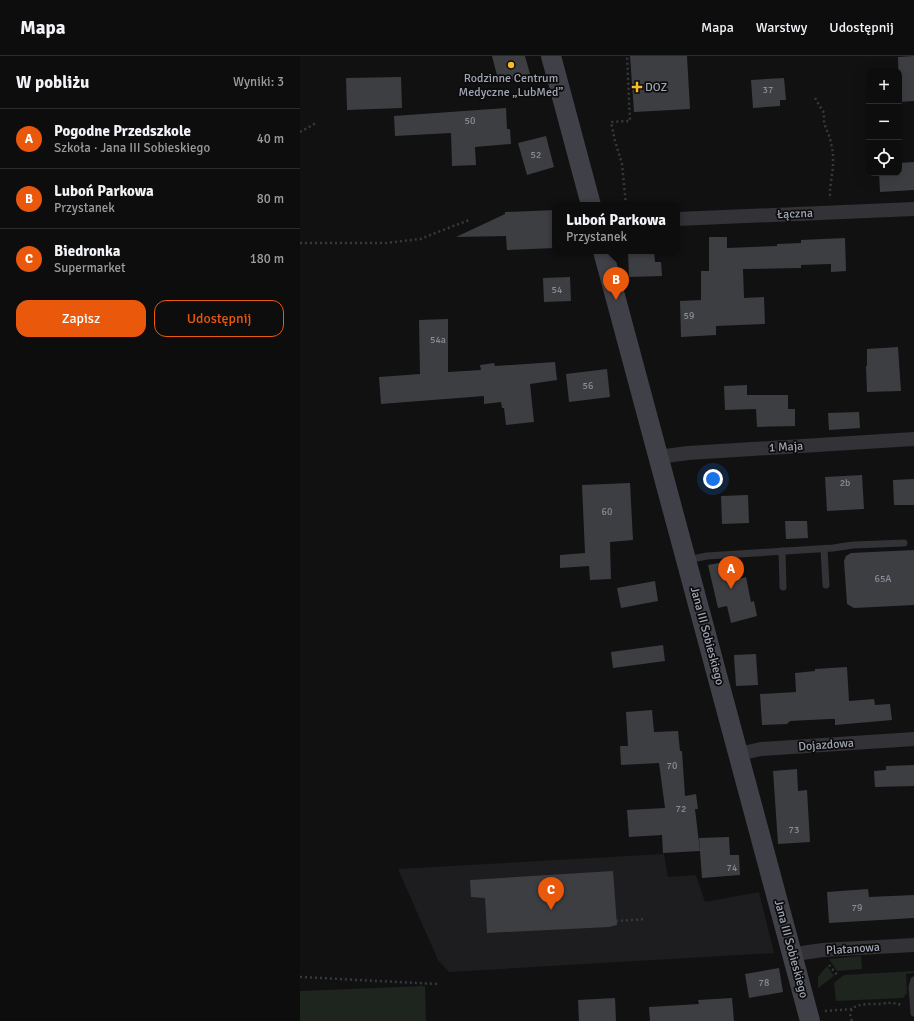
<!DOCTYPE html>
<html lang="pl">
<meta charset="utf-8">
<style>
body{margin:0;font-family:Signika,sans-serif;background:#1b1b1c;color:#f1f3f6}
.controls{position:absolute;right:12px;top:12px;display:grid;overflow:hidden;border-radius:8px;box-shadow:0 4px 16px #0002}
.controls button{width:36px;height:36px;display:grid;place-items:center;padding:0;border:0;border-bottom:1px solid #2d2d2e;background:#0d0d0e;color:#f1f3f6;font:20px sans-serif}
.you{position:absolute;left:413px;top:423px;width:14px;height:14px;margin:-10px;border:3px solid #fff;border-radius:50%;background:#1a73e8;box-shadow:0 0 0 6px #1a73e833}
.badge{display:grid;place-items:center;width:26px;height:26px;border-radius:50%;background:#ea580c;color:#fff;font-size:13px;font-weight:700}
.pin{position:absolute;translate:-50% -33px;filter:drop-shadow(0 1px 2px #0008)}
.pin::after{content:'';position:absolute;top:21px;width:14px;height:12px;background:inherit;clip-path:polygon(0 0,100% 0,50% 100%)}
.popup{position:absolute;left:252px;top:146px;width:128px;height:52px;box-sizing:border-box;display:grid;place-content:center;border-radius:8px;background:#0d0d0e;filter:drop-shadow(0 1px 3px #0005);font-size:13px;white-space:nowrap;color:#9a9c9e}
.popup b{font-size:15px;color:#f1f3f6}
.popup::after{content:'';position:absolute;left:50%;top:100%;margin-left:-8px;border:8px solid transparent;border-top-color:#0d0d0e}
.list{margin:0;padding:0;list-style:none}
h2{display:flex;justify-content:space-between;align-items:center;height:52px;margin:0;padding:0 16px;font-size:17px}
h2 small{font-size:13px;font-weight:400;color:#9a9c9e}
.list li{display:grid;grid-template-columns:26px 1fr auto;gap:12px;align-items:center;box-sizing:border-box;height:60px;padding:0 16px;border-top:1px solid #2d2d2e}
.list b{display:block;font-size:15px;white-space:nowrap}
.list p{margin:0;font-size:13px;white-space:nowrap;color:#9a9c9e}
.list em{font-size:13px;font-style:normal;color:#9a9c9e}
.actions{display:flex;gap:8px;padding:12px 16px}
.actions a{flex:1;padding:9px 0;border:1px solid #ea580c;border-radius:12px;text-align:center;font-size:14px;color:#ea580c}
.actions .main{background:#ea580c;color:#fff}
.icon{flex:none;width:22px;height:22px;fill:none;stroke:currentColor;stroke-width:2;stroke-linecap:round;stroke-linejoin:round}
.map{position:relative;flex:none;width:614px;height:965px;overflow:hidden}
header{display:flex;align-items:center;gap:24px;box-sizing:border-box;height:56px;padding:0 20px;background:#0d0d0e;border-bottom:1px solid #2d2d2e}
header strong{font-size:19px}
nav{display:flex;gap:22px;margin-inline-start:auto;font-size:14px}
main{display:flex}
aside{flex:1;background:#0d0d0e}
.map>svg:first-child{display:block}
.built{fill:#1d1d1f}
.green{fill:#1d251e}
.building{fill:#3d3e42}
.lines{fill:none;stroke-linecap:round;stroke-linejoin:round}
.path{stroke:#38393f;stroke-width:2.5;stroke-dasharray:2 3;stroke-linecap:butt}
.lane{stroke:#323237;stroke-width:7}
.street{stroke:#323237;stroke-width:14}
.secondary{stroke:#404148;stroke-width:20}
.poi-dot{fill:#f9bb23;stroke:#0c0c0d;stroke-width:1.5}
.labels{text-anchor:middle;dominant-baseline:central;stroke-width:3.5;stroke-linejoin:round;paint-order:stroke}
.number-label{font-size:10px;fill:#888c98}
.poi-label{font-size:12px;fill:#a1a6b4;stroke:#0c0c0d}
.street-label{font-size:12px;fill:#a1a6b4;stroke:#0c0c0d}
</style>
<header>
<strong>Mapa</strong>
<nav><a>Mapa</a><a>Warstwy</a><a>Udostępnij</a></nav>
</header>
<main>
<aside>
<h2>W pobliżu<small>Wyniki: 3</small></h2>
<ul class="list">
<li><span class="badge">A</span><div><b>Pogodne Przedszkole</b><p>Szkoła · Jana III Sobieskiego</p></div><em>40 m</em></li>
<li><span class="badge">B</span><div><b>Luboń Parkowa</b><p>Przystanek</p></div><em>80 m</em></li>
<li><span class="badge">C</span><div><b>Biedronka</b><p>Supermarket</p></div><em>180 m</em></li>
</ul>
<div class="actions"><a class="main">Zapisz</a><a>Udostępnij</a></div>
</aside>
<div class="map">
<svg width="614" height="965" viewBox="0 0 614 965">
<rect width="100%" height="100%" fill="#111112"/>
<path class="built" d="M364,798l4,23 28,-2 9,27 54,-10 15,61 -325,19 -11,-12 -40,-91z"/>
<g class="green">
<path d="M561,900l1,13 -25,2 -8,-12z"/>
<path d="M527,910l7,10 -16,12v-11z"/>
<path d="M614,915v2l-8,1 1,19 -4,5 -67,3 -2,-18 10,-8z"/>
<path d="M125,930l1,35h-126v-30z"/>
</g>
<g class="building">
<path d="M192,0h33l5,18 -31,9z"/>
<path d="M330,0h57l3,53 -56,3z"/>
<path d="M614,0v45l-15,1 -1,-45z"/>
<path d="M101,21l1,31 -55,2 -1,-32z"/>
<path d="M484,22l2,22h-6v6l-27,2 -2,-28z"/>
<path d="M206,52l1,21h3l1,15 -36,3 1,18 -24,1 -1,-33 -56,3 -1,-20z"/>
<path d="M246,80l8,31 -27,8 -9,-32z"/>
<path d="M614,106v28l-34,2 -1,-19h20v-10z"/>
<path d="M255,154v38l-48,2 -1,-14 -50,1 49,-23v-2z"/>
<path d="M409,181h18v11l50,-2v-2l24,-1v-3l44,-2 1,33 -15,1v-8l-30,1v3l-58,1 1,29 20,-1 1,27 -49,2v9l-35,2 -1,-36 21,-1v-29h8z"/>
<path d="M328,195h26l1,11h6l1,14 -33,1z"/>
<path d="M270,221l1,24 -27,1 -1,-24z"/>
<path d="M148,263v53l33,-2 -1,-5 14,-2 1,3 60,-4 2,18 -27,4 4,38 -28,3 -2,-17h-2l-1,-6 -17,2v-8l-103,8 -2,-27 41,-3 -1,-54z"/>
<path d="M598,291l3,44 -34,1 -1,-26h1v-17z"/>
<path d="M307,313l3,28 -41,5 -3,-28z"/>
<path d="M447,329v10h41v14h7v17l-38,1 -1,-18 -31,1 -1,-24z"/>
<path d="M559,356l1,16 -31,2 -1,-17z"/>
<path d="M562,419l2,34 -37,2 -2,-34z"/>
<path d="M614,423v26h-20l-1,-25z"/>
<path d="M330,427l3,57 -23,2 1,37 -21,1 -1,-14 -29,2v-13l25,-2 -3,-68z"/>
<path d="M448,439l1,28 -27,1 -1,-28z"/>
<path d="M485,465h22l1,17 -22,1z"/>
<path d="M614,494v55l-60,3 -7,-4 -3,-43 2,-5 5,-3z"/>
<path d="M435,504l4,19 7,-2 5,25 3,-1 3,15 -26,7 -4,-17 -9,2 -10,-43z"/>
<path d="M355,525l3,20 -37,7 -4,-20z"/>
<path d="M363,589l2,16 -52,7 -2,-16z"/>
<path d="M456,598l2,31 -22,1 -2,-31z"/>
<path d="M547,611l2,34 25,-2 1,6 15,-1 2,16 -57,5v-6h-6l-39,2 -3,3 -25,1 -2,-31 36,-2 -1,-19 20,-2v-2z"/>
<path d="M352,654l2,22 24,-1 2,20h2l3,45 11,-2 2,15h-3l5,42 -37,2 -1,-18 -33,2 -2,-27 38,-2 -6,-45 -38,2 -1,-19h8l-2,-34z"/>
<path d="M614,709v21l-39,1 -1,-16 12,-1v-4z"/>
<path d="M497,713l1,22 9,-1 3,52 -32,2 -5,-73z"/>
<path d="M429,781l1,18h9l1,20 -38,3 -3,-40z"/>
<path d="M313,815l4,54 -8,2 -122,6 -2,-35 -14,-1 -1,-17z"/>
<path d="M568,833l1,8 45,-2v23l-85,5 -2,-31z"/>
<path d="M479,912l4,24 -34,6 -4,-24z"/>
<path d="M315,942l1,23h-37l-1,-21z"/>
<path d="M432,942l2,23h-84l-1,-14 50,-3 -1,-4z"/>
</g>
<g class="lines">
<g class="path">
<path d="M515,42l9,15v10l6,15 3,15v14l-3,22v10"/>
<path d="M0,76l16,-9"/>
<path d="M326,149l-4,-41 -7,-23 -4,-19 19,-1 -3,-65"/>
<path d="M0,187h86l34,-4 49,-19"/>
<path d="M316,865l30,-2"/>
<path d="M529,909l9,11"/>
<path d="M0,921l138,7"/>
<path d="M525,955l27,-2"/>
<path d="M552,965c-8,-19 16,-17 27,-17 8,-1 15,-2 22,1"/>
</g>
<g class="lane">
<path d="M524,493l2,36"/>
<path d="M482,495l1,36"/>
<path d="M387,504l20,-4 126,-8 20,-3 51,-2"/>
<path d="M614,957l-2,-26 2,-7"/>
</g>
<g class="street">
<path d="M377,163l237,-10"/>
<path d="M358,401l30,-4 226,-14"/>
<path d="M439,698l22,-5 153,-10"/>
<path d="M492,899l10,-2 21,-3 91,-5"/>
</g>
<g class="secondary">
<path d="M251,0l40,149"/>
<path d="M303,195l207,770"/>
</g>
</g>
<g class="poi-dot">
<circle cx="211" cy="9" r="4"/>
<path d="M335 25h4v4h4v4h-4v4h-4v-4h-4v-4h4z"/>
</g>
<g class="labels">
<g class="number-label">
<text x="468" y="34">37</text>
<text x="170" y="65">50</text>
<text x="236" y="99">52</text>
<text x="257" y="234">54</text>
<text x="389" y="260">59</text>
<text x="138" y="284">54a</text>
<text x="288" y="330">56</text>
<text x="545" y="427">2b</text>
<text x="307" y="456">60</text>
<text x="583" y="523">65A</text>
<text x="372" y="710">70</text>
<text x="381" y="753">72</text>
<text x="494" y="774">73</text>
<text x="432" y="812">74</text>
<text x="557" y="852">79</text>
<text x="464" y="927">78</text>
</g>
<g class="poi-label">
<text x="211" y="22">Rodzinne Centrum<tspan x="211" dy="14">Medyczne „LubMed”</tspan></text>
<text x="345" y="31" text-anchor="start">DOZ</text>
</g>
<g class="street-label">
<text transform="translate(495 158) rotate(-2)">Łączna</text>
<text transform="translate(486 391) rotate(-3)">1 Maja</text>
<text transform="translate(407 580) rotate(75)">Jana III Sobieskiego</text>
<text transform="translate(526 689) rotate(-4)">Dojazdowa</text>
<text transform="translate(491 893) rotate(75)">Jana III Sobieskiego</text>
<text transform="translate(553 893) rotate(-4)">Platanowa</text>
</g>
</g>
</svg>
<div class="controls">
<button>+</button>
<button>−</button>
<button><svg class="icon" aria-label="locate" viewBox="0 0 24 24"><circle cx="12" cy="12" r="6"/><path d="M12 2v4M12 18v4M2 12h4M18 12h4"/></svg></button>
</div>
<div class="you"></div>
<div class="pin badge" style="left:431px;top:533px">A</div>
<div class="pin badge" style="left:316px;top:244px">B</div>
<div class="popup"><b>Luboń Parkowa</b>Przystanek</div>
<div class="pin badge" style="left:251px;top:854px">C</div>
</div>
</main>
